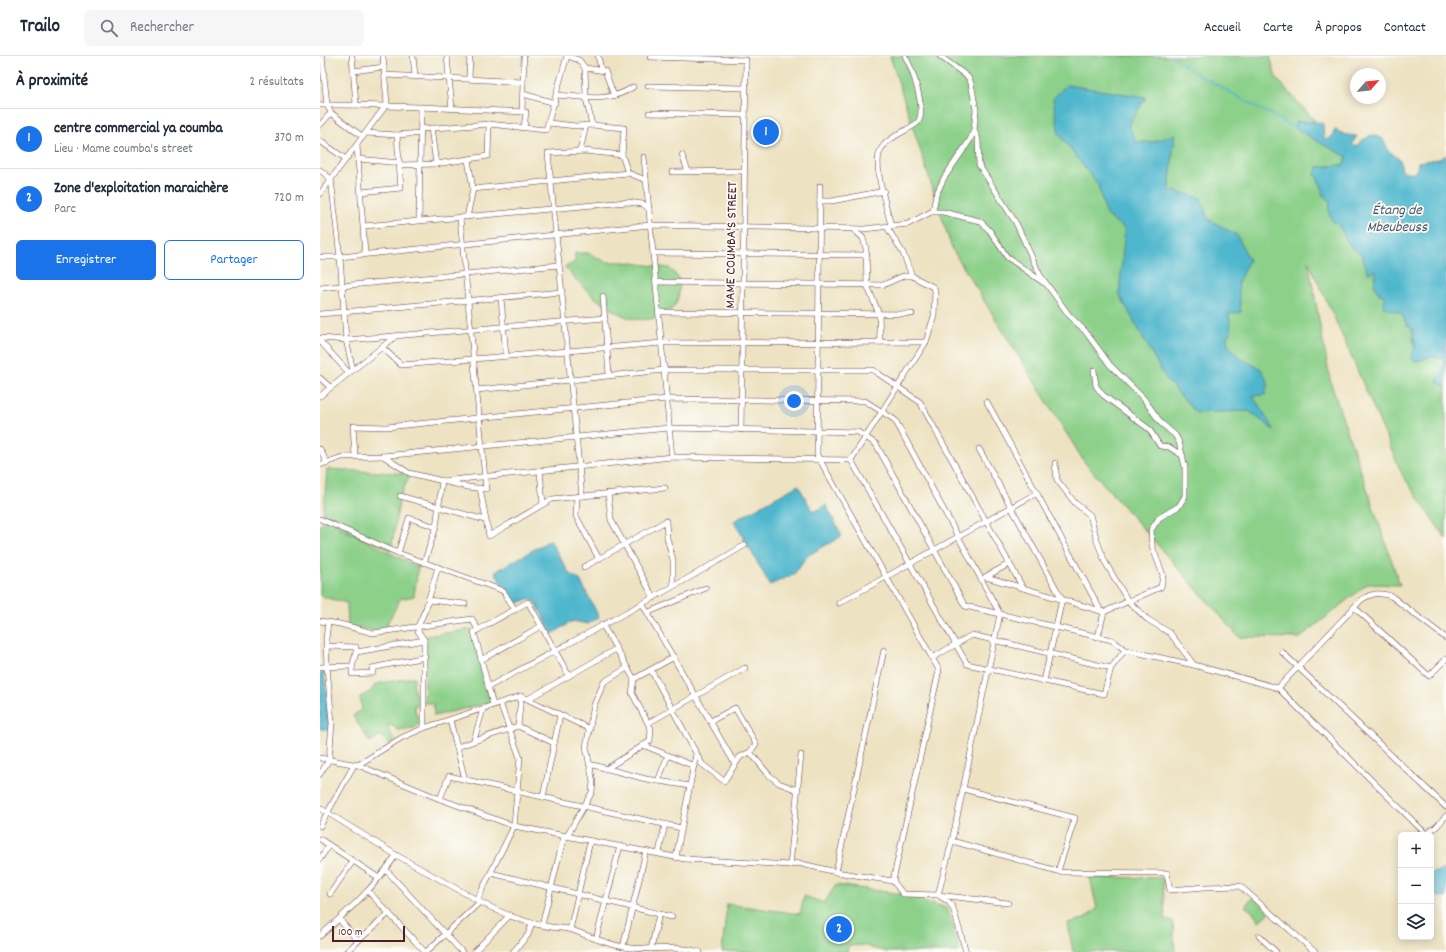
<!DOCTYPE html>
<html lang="fr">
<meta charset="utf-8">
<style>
body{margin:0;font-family:Dekko,sans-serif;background:#f6f6f7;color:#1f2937}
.controls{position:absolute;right:12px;bottom:12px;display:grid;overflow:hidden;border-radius:6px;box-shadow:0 2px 10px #0003}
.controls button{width:36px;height:36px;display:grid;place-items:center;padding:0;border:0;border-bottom:1px solid #e0e1e3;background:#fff;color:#1f2937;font:20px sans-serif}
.compass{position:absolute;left:1030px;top:12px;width:36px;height:36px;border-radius:50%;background:#fff;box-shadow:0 2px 10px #0003;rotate:62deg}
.scale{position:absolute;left:12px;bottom:10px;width:73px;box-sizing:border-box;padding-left:4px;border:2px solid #4a1f2b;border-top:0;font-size:11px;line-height:14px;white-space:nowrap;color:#4a1f2b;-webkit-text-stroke:3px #fdfcf7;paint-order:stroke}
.you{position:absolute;left:474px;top:345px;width:14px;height:14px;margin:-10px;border:3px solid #fff;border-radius:50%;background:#1a73e8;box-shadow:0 0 0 6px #1a73e833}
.badge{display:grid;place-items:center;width:26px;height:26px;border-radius:50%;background:#1a73e8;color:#fff;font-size:13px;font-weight:700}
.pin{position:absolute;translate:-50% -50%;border:2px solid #fff;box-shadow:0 1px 4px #0006}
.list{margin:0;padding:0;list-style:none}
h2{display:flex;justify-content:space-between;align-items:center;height:52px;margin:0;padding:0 16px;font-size:17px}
h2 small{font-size:13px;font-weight:400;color:#747a83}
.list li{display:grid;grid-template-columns:26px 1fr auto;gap:12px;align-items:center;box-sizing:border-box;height:60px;padding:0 16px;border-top:1px solid #e0e1e3}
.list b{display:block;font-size:15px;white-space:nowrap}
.list p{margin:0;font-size:13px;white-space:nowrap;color:#747a83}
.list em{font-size:13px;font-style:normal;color:#747a83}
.actions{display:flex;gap:8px;padding:12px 16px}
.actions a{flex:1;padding:9px 0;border:1px solid #1a73e8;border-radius:6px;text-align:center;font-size:14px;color:#1a73e8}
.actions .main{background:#1a73e8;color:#fff}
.icon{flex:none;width:22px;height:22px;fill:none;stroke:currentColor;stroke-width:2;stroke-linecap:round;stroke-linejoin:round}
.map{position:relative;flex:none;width:1126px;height:896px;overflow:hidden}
header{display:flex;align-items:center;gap:24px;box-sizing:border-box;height:56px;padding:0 20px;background:#fff;border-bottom:1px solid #e0e1e3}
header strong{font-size:19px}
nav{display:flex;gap:22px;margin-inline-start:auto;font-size:14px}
.search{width:280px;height:36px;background:#f6f6f7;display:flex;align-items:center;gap:10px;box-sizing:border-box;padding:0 14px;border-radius:6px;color:#747a83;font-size:15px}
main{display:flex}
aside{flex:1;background:#fff}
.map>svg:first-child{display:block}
.green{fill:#8cd08a;stroke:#6b785a}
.water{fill:#4fb7cd;stroke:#4c6b7c}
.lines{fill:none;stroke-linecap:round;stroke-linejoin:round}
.stream{stroke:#4fb7cd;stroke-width:1.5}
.minor-casing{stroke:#623c42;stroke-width:6}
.minor{stroke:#fff;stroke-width:5}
.labels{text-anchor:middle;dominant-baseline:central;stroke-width:3.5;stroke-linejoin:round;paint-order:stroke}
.street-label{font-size:14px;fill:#4a1f2b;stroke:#fdfcf7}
.water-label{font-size:15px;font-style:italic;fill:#4c5c6c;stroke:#fdfcf7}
</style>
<header>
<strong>Trailo</strong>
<div class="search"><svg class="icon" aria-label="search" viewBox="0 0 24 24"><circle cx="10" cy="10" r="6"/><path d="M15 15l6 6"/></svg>Rechercher</div>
<nav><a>Accueil</a><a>Carte</a><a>À propos</a><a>Contact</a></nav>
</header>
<main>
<aside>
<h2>À proximité<small>2 résultats</small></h2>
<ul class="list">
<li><span class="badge">1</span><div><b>centre commercial ya coumba</b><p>Lieu · Mame coumba's street</p></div><em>370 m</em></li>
<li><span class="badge">2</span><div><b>Zone d'exploitation maraichère</b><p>Parc</p></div><em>720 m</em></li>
</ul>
<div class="actions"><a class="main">Enregistrer</a><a>Partager</a></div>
</aside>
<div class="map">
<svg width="1126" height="896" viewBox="0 0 1126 896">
<rect width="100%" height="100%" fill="#fdfcf7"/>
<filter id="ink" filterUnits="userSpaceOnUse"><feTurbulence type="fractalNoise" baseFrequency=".025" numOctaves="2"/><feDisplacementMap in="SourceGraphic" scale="8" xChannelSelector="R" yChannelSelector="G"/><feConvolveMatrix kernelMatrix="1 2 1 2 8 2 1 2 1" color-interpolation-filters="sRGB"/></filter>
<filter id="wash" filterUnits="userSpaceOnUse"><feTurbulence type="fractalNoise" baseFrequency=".012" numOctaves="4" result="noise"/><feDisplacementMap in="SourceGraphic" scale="16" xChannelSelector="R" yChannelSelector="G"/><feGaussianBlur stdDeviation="0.9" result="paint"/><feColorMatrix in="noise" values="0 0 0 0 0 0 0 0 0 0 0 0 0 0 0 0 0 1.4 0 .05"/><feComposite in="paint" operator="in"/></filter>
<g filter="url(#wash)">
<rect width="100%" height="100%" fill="#ede2c1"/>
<g class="green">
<path d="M570,0h380l6,22 40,44h-20l-1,6 53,29 -5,8 -25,2 -3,7 8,15 -1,5 8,7 -1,12 9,11 13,24 10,5 7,20 8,-3 8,25 17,18 6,12 5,3 4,33 17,-5 11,3v10l-6,13 8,5v152l-43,-63 -64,-148 -31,-67 23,123 69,201 -33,-1 -67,54 -61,-1 -154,-174 -133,-214z"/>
<path d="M255,197h13l18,9h19l44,6c3,3 8,7 10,12 1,3 0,8 0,12 -1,25 -32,32 -52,25 -24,-9 -47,-31 -62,-50l10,-5z"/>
<path d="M7,413l84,5 -11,22 -9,54 -53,-23 80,40 -4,29 -14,3 -17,33 -35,-6 -1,-23 -27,-7v-72l5,-3 -2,-1z"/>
<path d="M152,573l20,73 -58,14 -1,-13h-9l-10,3 3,11 7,4 -10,7 -16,2 -9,-6 -1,5 8,12 -6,4 -10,-10 -10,7 -17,-26 9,-7 -2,-12 10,-5 6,-8 38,-7c-1,12 -1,18 10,26l3,-67z"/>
<path d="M770,821l73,1 2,41 8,2 2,31h-102l-5,-29 16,-4 13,-10z"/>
<path d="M516,829l67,9 44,14 13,40 -2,4h-72l-24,-7 -14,1 -1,6h-125l5,-48 73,10 4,-18 20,7z"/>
<path d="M933,841l17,15 -11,9 -5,-8 -9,-7z"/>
</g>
<g class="water">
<path d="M746,29l80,12 -17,28 7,17h17l22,-8 -6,56 32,8 7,21 29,16 12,25 -11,22 3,30 -12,2 2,17 -4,6 1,8 12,13 21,11 7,14 -3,12 -12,1 21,34 -25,-19 -53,2 -30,-34 -47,-85 6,-65 -19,-14 -8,-30 -39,-51 -6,-35z"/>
<path d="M975,66h21l7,2 1,15 7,-1 4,-8 11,5 11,1 -5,8 4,3 5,-6 11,-6 11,4 6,12 11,9 2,11 12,2 3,-4 1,-7 21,-3 7,-4v232l-9,-5 7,-13v-10l-11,-3 -17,5 -6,-3 5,-10 -3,-20 -5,-3 -6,-12 -18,-6 1,-12 -5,-1 -5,-9 2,-15 -8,3 -7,-20 -10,-5 -13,-24 -5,-2 -4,-9 1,-12 -8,-7 1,-5 -8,-15 3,-7 25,-2 5,-8 -26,-13 -27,-16z"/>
<path d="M478,429l14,25 4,1 10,-6 16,31 -35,20 -13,18 -24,11 -36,-64z"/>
<path d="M230,484l19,33 11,7 19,37 -11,7 -15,-3 -21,13 -17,-33 -7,-2 -15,6 -18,-33z"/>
<path d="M0,616h4l6,58 -10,-1z"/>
<path d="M1126,813v29l-15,-3v-22z"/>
</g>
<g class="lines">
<path class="stream" d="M851,0l26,18 98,54"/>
</g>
</g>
<g filter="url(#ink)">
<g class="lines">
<g class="minor-casing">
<g id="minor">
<path d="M2,0l5,49 4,8 32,24"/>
<path d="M32,0l4,48"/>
<path d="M93,0l2,20"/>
<path d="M127,0l5,53"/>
<path d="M247,0l12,4 6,8 1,30 6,27"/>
<path d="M278,0l3,13"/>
<path d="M330,1l96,3 -5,370"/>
<path d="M265,12l20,3 9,25"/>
<path d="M33,15l31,-4"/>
<path d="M65,19l138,7"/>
<path d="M149,22l1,-22"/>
<path d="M328,30l97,2"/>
<path d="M203,38l32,9"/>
<path d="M237,39c26,2 53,8 76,-8"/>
<path d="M0,49c69,-1 137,4 206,7l-2,16"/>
<path d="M202,56l2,-56"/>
<path d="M329,57l96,2"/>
<path d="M229,67l27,3 16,-1 32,3 -2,27 6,18"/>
<path d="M0,69l11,-12"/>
<path d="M111,72l5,36"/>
<path d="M101,73l68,-5 57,6 21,-74"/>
<path d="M654,74l4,9 1,26 37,58 24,52 29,40 16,16 25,34 34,34 17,24 14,12 4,7 6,25v29l-6,10 -20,12 -8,12 1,16 11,29 -2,12 -57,25 -118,-35"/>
<path d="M46,77l31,2 24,-2"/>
<path d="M0,85l26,18"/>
<path d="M37,89l8,109"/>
<path d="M260,95l6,-26"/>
<path d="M362,99l6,16"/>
<path d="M324,101l28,300"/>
<path d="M38,103l42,4"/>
<path d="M80,109l36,-1 52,-8 1,-32"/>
<path d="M0,114l11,9 9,78 6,83 7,30"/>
<path d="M352,116l72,-1"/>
<path d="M500,130l-3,269 122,215 -46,211"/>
<path d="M153,133l155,-16 18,7"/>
<path d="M41,136l40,-4 -4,-53"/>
<path d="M0,138l67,-90 -4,-48"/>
<path d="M500,145h12l52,-10"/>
<path d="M612,156h11l37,9 10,10 17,26 37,26"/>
<path d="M147,161l6,-28 -5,-29"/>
<path d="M99,164l2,-112"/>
<path d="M44,170l263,-24 16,2 6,5"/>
<path d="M571,170c-4,-19 -18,-58 -11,-75 6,-13 27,-20 37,-28 11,-10 -5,-55 -12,-67"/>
<path d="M533,173l10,9 3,11 1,36 12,29 1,28"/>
<path d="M333,197l214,2"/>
<path d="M0,201h20l310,-32 214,4 44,-5 25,-13 3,-16 8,-17 26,-38 4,-10 2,-20 -5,-27 -3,-6 -28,-21"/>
<path d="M336,226l227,3 20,-9h9"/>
<path d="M0,232l239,-23"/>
<path d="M283,240l6,79"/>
<path d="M181,242l5,58"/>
<path d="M339,256l253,2"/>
<path d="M0,258l242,-22"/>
<path d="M0,282l26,2 259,-22"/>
<path d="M0,285l29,32"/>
<path d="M62,291l19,18 261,-22 264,-1"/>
<path d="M774,314l2,16 7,9 46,34 11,17 9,1 14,9"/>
<path d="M0,322l10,9"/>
<path d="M157,334l187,-20h209l47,32 103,186"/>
<path d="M0,340l76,-60"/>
<path d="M667,346l114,209"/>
<path d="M0,393l7,14"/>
<path d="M659,393l83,150 -18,82"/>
<path d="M35,400l-2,-30 33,1 281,-28 198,2 30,19 105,194 -48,227 -14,54"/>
<path d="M63,400l26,17 59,14 18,2 -26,-271"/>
<path d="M531,404l116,204 137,30 7,-26 14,-18"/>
<path d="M531,404l75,-118 8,-26 1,-26 -2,-3 -21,-11 -9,-23 -16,-26"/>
<path d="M735,407l2,17 18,23 15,12 7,26 8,21 23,39 19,18 23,14 24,32"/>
<path d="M0,409l22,-8 41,-1 286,-28 189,4 18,12 89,162 147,34 13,10 69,15 84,23 83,-88c11,-7 17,-8 30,-4l55,42"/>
<path d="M220,415l3,33"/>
<path d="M160,432l9,48 63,-37 113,-11"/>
<path d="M288,437l3,27 43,78"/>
<path d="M80,440l85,24"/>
<path d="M257,440l-1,20 23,43"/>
<path d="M262,440l-34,-343 37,-2 37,4"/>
<path d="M0,463l78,34 103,37 3,2 11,18"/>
<path d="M78,497l11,-35 27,9"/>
<path d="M104,507l12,-36 6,-46 230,-24 179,3"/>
<path d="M264,511l82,-46 1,17 6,22v26"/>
<path d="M665,521l24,-13"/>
<path d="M108,544l37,4"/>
<path d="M519,547l198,-110"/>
<path d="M323,549l92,159"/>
<path d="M1034,551l75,69 17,-17"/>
<path d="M329,556l57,-24"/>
<path d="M0,565l20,3 33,9 99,-14 6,11"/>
<path d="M282,568l32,55 -2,14 19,36 -1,12 -44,28"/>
<path d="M778,581l6,-25"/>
<path d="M6,590l30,1c1,10 -5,16 -4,27l21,-1 -1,-5 53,-11"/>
<path d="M37,596l67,-12"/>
<path d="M962,596l164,155"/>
<path d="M612,602l40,-23 139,33"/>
<path d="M161,604l60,-34"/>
<path d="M0,611l31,-1"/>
<path d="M331,614l51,94 22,17 16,-24 10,-5 6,-8 -21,-36 -24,13"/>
<path d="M314,623l40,-22"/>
<path d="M168,631c86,-47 173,-91 257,-142"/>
<path d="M958,632l148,146 10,-7 10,-11"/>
<path d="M208,643l88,-50"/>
<path d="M173,649l-19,-73 54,-30 41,74"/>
<path d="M130,664l15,60"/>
<path d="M328,667l97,-55"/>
<path d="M198,670l3,-30"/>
<path d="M104,672v-88l-6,-9v-5l8,-18 12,-41"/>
<path d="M154,684l9,-31"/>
<path d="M323,689l51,21"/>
<path d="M137,691l61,-21 36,17"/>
<path d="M430,696l19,23 10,8 18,7"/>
<path d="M0,702l38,7 82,34 74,27 171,33 105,6 8,-2 38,9 57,9 10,13 35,1 70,8"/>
<path d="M269,708l57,15 44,7"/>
<path d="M38,709l43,-27 23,-10 97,-32 69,33"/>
<path d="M0,718l9,-14 3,-37 -5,-56 -1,-28 2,-17"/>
<path d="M338,725l10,-26"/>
<path d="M643,733l112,29 -17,53"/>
<path d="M223,741l17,-82"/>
<path d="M120,743l9,-23 232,52"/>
<path d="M0,752l76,47 81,45 37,-74 6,-68 -20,-55"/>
<path d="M0,770l34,-61"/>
<path d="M247,780l25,-44 1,-10 -7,-35 8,-42 10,-23 23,-14"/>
<path d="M0,783l59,39"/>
<path d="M632,785l109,31 106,1 3,17 35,-3 35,-1 75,66"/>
<path d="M339,797l6,-29"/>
<path d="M356,801l20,-103"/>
<path d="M0,803l9,-14"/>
<path d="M470,809l11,-110"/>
<path d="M66,814l76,82"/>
<path d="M516,816l48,-222"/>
<path d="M171,817l181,44"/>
<path d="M48,835l57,61"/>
<path d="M10,838l23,-33"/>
<path d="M621,841l8,5 4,6 13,44"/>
<path d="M157,844c23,13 48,23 74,27 7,1 12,1 18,2 18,6 36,15 55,18 25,5 51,-3 76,5"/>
<path d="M19,863l19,22"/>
<path d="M222,869l22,-89"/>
<path d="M250,874l20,-89"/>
<path d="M0,880c28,-25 55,-49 76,-81"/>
<path d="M939,880l17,16"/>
<path d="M276,883l24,-93"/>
<path d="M303,891l23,-96"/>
<path d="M331,893l8,-35"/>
<path d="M26,896l43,-39"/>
<path d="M106,896l54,-50"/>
<path d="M154,896l36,-37"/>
<path d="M193,896l15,-17 4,-12"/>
</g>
</g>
<use href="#minor" class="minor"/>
</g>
</g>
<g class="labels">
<g class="street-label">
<text transform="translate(412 189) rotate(-89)">MAME COUMBA'S STREET</text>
</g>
<g class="water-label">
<text x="1077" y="155">Étang de<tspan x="1077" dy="17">Mbeubeuss</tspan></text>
</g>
</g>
</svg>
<div class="controls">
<button>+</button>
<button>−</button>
<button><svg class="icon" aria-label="layers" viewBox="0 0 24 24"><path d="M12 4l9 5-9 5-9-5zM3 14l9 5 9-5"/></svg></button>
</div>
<svg class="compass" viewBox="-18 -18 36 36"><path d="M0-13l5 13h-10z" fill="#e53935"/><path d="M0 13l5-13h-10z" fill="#747a83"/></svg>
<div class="scale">100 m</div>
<div class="you"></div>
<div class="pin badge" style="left:446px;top:76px">1</div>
<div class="pin badge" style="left:519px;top:873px">2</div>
</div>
</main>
